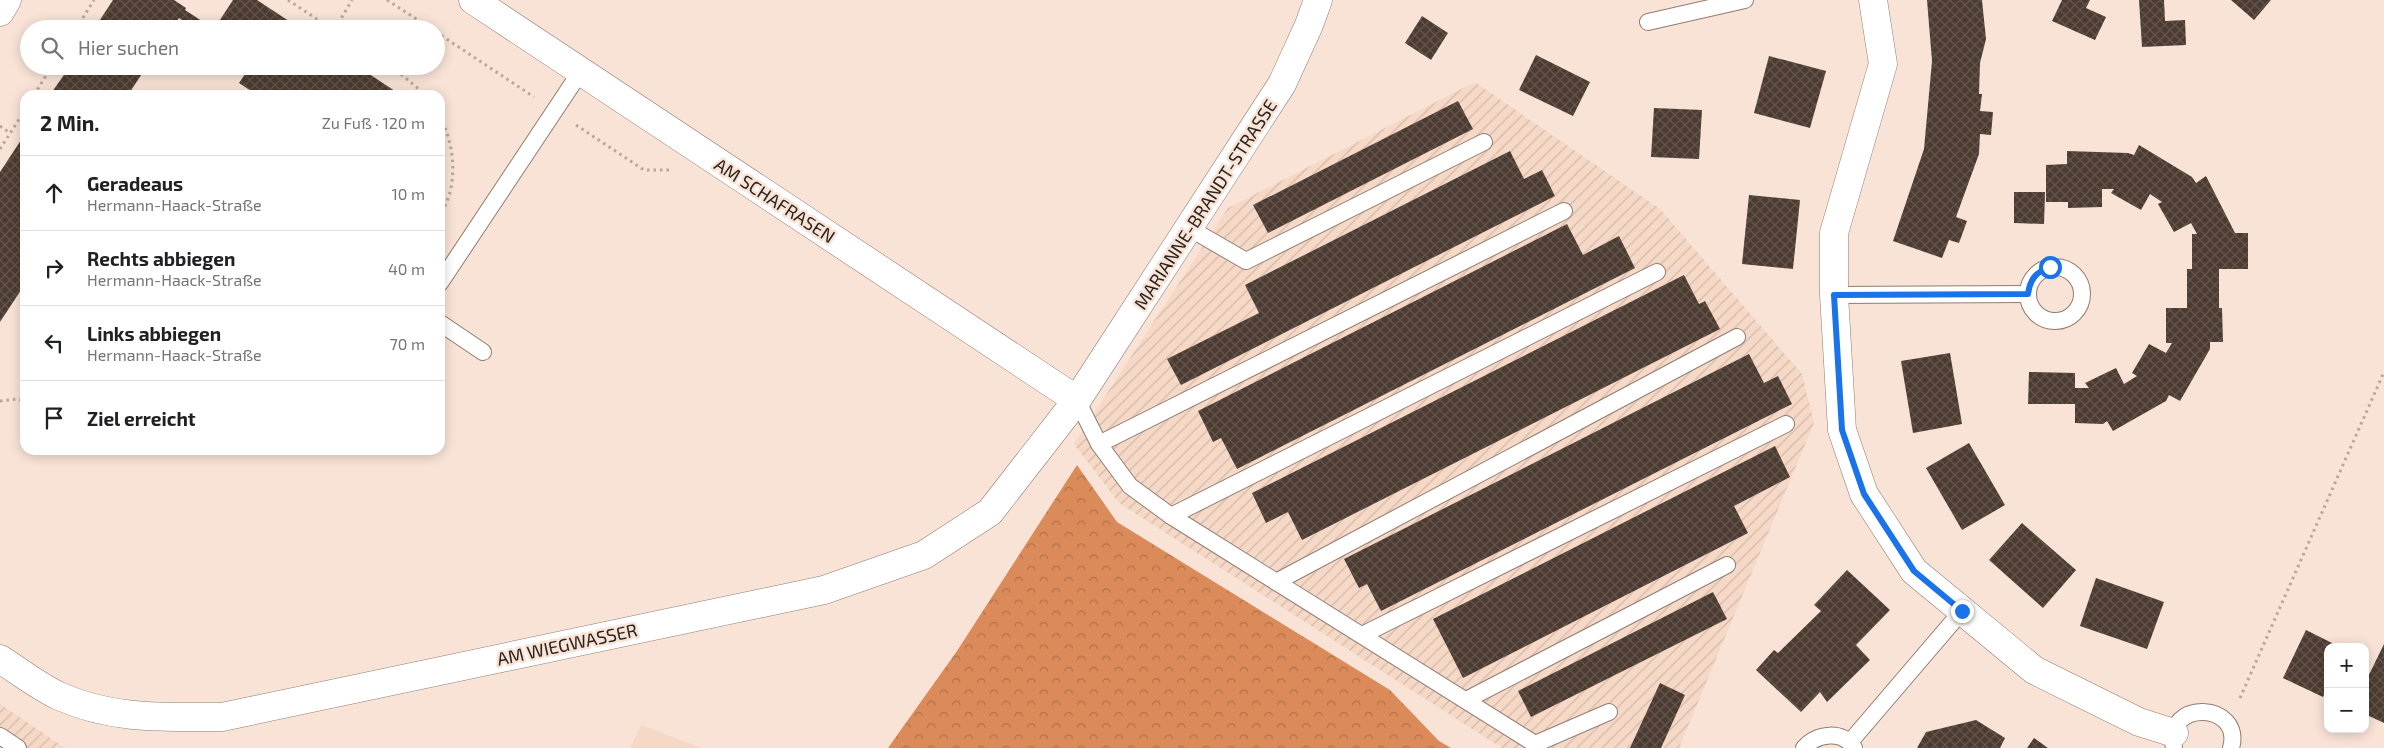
<!DOCTYPE html>
<html lang="de">
<meta charset="utf-8">
<style>
body{margin:0;font-family:"Exo 2",sans-serif;background:#f6f6f6;color:#202124}
.controls{position:absolute;right:15px;bottom:15px;display:grid;overflow:hidden;border-radius:10px;box-shadow:0 2px 12px #0003}
.controls button{width:45px;height:45px;display:grid;place-items:center;padding:0;border:0;border-bottom:1px solid #e0e0e0;background:#fff;color:#202124;font:25px sans-serif}
.stop{position:absolute;width:15px;height:15px;margin:-11px;border:4px solid #1a73e8;border-radius:50%;background:#fff}
.stop.end{background:#1a73e8;border-color:#fff;box-shadow:0 1px 5px #0008}
.list{margin:0;padding:0;list-style:none}
h2{display:flex;justify-content:space-between;align-items:center;height:65px;margin:0;padding:0 20px;font-size:21px}
h2 small{font-size:16px;font-weight:400;color:#757577}
.list li{display:grid;grid-template-columns:32px 1fr auto;gap:15px;align-items:center;box-sizing:border-box;height:75px;padding:0 20px;border-top:1px solid #e0e0e0}
.list b{display:block;font-size:19px;white-space:nowrap}
.list p{margin:0;font-size:16px;white-space:nowrap;color:#757577}
.list em{font-size:16px;font-style:normal;color:#757577}
.icon{flex:none;width:28px;height:28px;fill:none;stroke:currentColor;stroke-width:2;stroke-linecap:round;stroke-linejoin:round}
.map{position:relative;flex:none;width:2384px;height:748px;overflow:hidden}
.search{position:absolute;background:#fff;box-shadow:0 2px 12px #0003;left:20px;top:20px;width:425px;height:55px;display:flex;align-items:center;gap:12px;box-sizing:border-box;padding:0 18px;border-radius:28px;color:#757577;font-size:19px}
.panel{position:absolute;background:#fff;box-shadow:0 2px 12px #0003;left:20px;top:90px;width:425px;height:365px;border-radius:15px}
.map>svg:first-child{display:block}
.built{fill:#f6d8c7}
.industrial{fill:url(#industrial-furrows)}
.forest{fill:url(#forest-crowns)}
.building{fill:url(#building-cross-hatch)}
.lines{fill:none;stroke-linecap:round;stroke-linejoin:round}
.lane-casing{stroke:#907c70;stroke-width:18}
.street-casing{stroke:#907c70;stroke-width:29}
.path{stroke:#b8a69c;stroke-width:3;stroke-dasharray:2.5 4;stroke-linecap:butt}
.lane{stroke:#fff;stroke-width:16}
.street{stroke:#fff;stroke-width:28}
.route{stroke:#1a73e8;stroke-width:6}
.labels{text-anchor:middle;dominant-baseline:central;stroke-width:5;stroke-linejoin:round;paint-order:stroke}
.street-label{font-size:18px;fill:#2b231e;stroke:#f9e3d6}
</style>
<div class="map">
<svg width="2384" height="748" viewBox="0 0 2384 748">
<defs>
<pattern id="industrial-furrows" width="10" height="10" patternUnits="userSpaceOnUse" patternTransform="scale(1.25)"><rect width="10" height="10" fill="#f6d8c7"/><path d="M-1 1l2-2M0 10L10 0M9 11l2-2" fill="none" stroke="#d3b9aa"/></pattern>
<pattern id="forest-crowns" width="20" height="18" patternUnits="userSpaceOnUse" patternTransform="scale(1.25)"><rect width="20" height="18" fill="#db8b59"/><path d="M2 6a3 3 0 1 1 6 0M12 15a3 3 0 1 1 6 0" fill="none" stroke="#b27149"/></pattern>
<pattern id="building-cross-hatch" width="8" height="8" patternUnits="userSpaceOnUse" patternTransform="scale(1.25)"><rect width="8" height="8" fill="#4c3b31"/><path d="M0 0l8 8M0 8l8-8" fill="none" stroke="#63554d"/></pattern>
</defs>
<rect width="100%" height="100%" fill="#f9e3d6"/>
<path class="built" d="M641,725l61,23h-72z"/>
<g class="industrial">
<path d="M1475,82l185,127 142,165 12,49 -135,325h-177l-383,-245 -45,-59 154,-236z"/>
<path d="M0,704l65,44h-65z"/>
</g>
<path class="forest" d="M1077,465l40,57 273,168 49,51 12,7h-563l69,-97z"/>
<g class="building">
<path d="M113,0h61l12,8 -1,2 29,19h-18l-17,-11 -7,11h-78z"/>
<path d="M233,0h24l44,29h-87z"/>
<path d="M1927,0h55l4,39 -6,24 -1,31h3l-2,17 13,1 -2,23 -11,-1 -1,20 -23,63 11,4 -8,22 -10,-3 -7,18 -49,-17 31,-92 8,-88z"/>
<path d="M2062,0h28l-4,8 20,9 -11,23 -43,-19z"/>
<path d="M2139,0h25l1,21 20,-1 1,25 -44,2z"/>
<path d="M2231,0h40l-17,20z"/>
<path d="M1422,16l26,17 -17,27 -26,-17z"/>
<path d="M1536,55l54,27 -17,34 -54,-26z"/>
<path d="M1769,56l57,15 -16,57 -56,-15z"/>
<path d="M70,66h77l-19,29h-78z"/>
<path d="M233,66h124l44,29h-144l-18,-12 6,-9z"/>
<path d="M1458,101l15,28 -205,104 -15,-28z"/>
<path d="M1654,108l48,2 -3,49 -48,-2z"/>
<path d="M25,134v150l-25,38v-150z"/>
<path d="M2139,145l53,32 4,6 10,-7 29,57h13v36h-29v39h3l1,34h-13v7l-30,52 -11,-6 -3,6 -53,30 -6,-10 -4,3 -28,-1v-19h-47l1,-32 46,1v15h14l-4,-5 31,-15 8,16 13,-8 -5,-3 17,-29 17,9 6,-10h-6v-35h21v-39h5v-35h5l-6,-11 -17,9 -16,-28 4,-2 -12,-8 -9,16 -30,-17 3,-4h-12v18l-34,1v-6h-22v-37l21,-1v-13l61,2 6,2z"/>
<path d="M1510,151l14,28 18,-9 13,26 -374,189 -14,-26 92,-46 -14,-28z"/>
<path d="M2014,192h31l-1,32 -30,-1z"/>
<path d="M1749,195l51,5 -7,69 -51,-5z"/>
<path d="M1567,224l16,31 36,-19 16,32 -398,201 -16,-31 -8,4 -15,-31z"/>
<path d="M1684,275l15,29 6,-3 15,28 -418,211 -14,-28 -22,11 -14,-30z"/>
<path d="M1950,353l12,71 -49,9 -12,-72z"/>
<path d="M1749,354l15,29 14,-7 14,28 -411,207 -14,-27 -8,4 -15,-29z"/>
<path d="M1969,443l36,62 -43,25 -36,-62z"/>
<path d="M1775,446l15,31 -56,29 14,27 -285,145 -30,-59z"/>
<path d="M2022,523l54,47 -33,38 -54,-48z"/>
<path d="M1847,570l43,40 -34,35 14,15 -43,42 -7,-10 -19,20 -45,-42 18,-20 4,3 43,-42 -7,-6z"/>
<path d="M2096,578l68,24 -17,47 -67,-23z"/>
<path d="M1713,592l14,27 -196,98 -13,-26z"/>
<path d="M2306,630l34,17h-12v39l-5,11 -40,-19z"/>
<path d="M2384,644v79l-19,-9v-31z"/>
<path d="M1660,683l25,12 -24,53h-31z"/>
<path d="M1976,720l29,18 -5,10h-83l9,-16z"/>
<path d="M2034,738l14,10h-21z"/>
</g>
<g class="lines">
<g class="lane-casing">
<g id="lane">
<path d="M1648,22l97,-22"/>
<path d="M1189,228l57,33 238,-119"/>
<circle cx="2055" cy="294" r="27"/>
<path d="M440,283l141,-212"/>
<path d="M1834,295l194,-1"/>
<path d="M440,323l43,29"/>
<path d="M1077,400l22,44 31,42 41,30 364,228 74,-32"/>
<path d="M1099,444l465,-233"/>
<path d="M1171,516l486,-244"/>
<path d="M1276,582l461,-245"/>
<path d="M1362,635l424,-211"/>
<path d="M1466,700l261,-135"/>
<path d="M0,736l18,12"/>
<path d="M1850,742l112,-131"/>
<path d="M1804,748c13,-15 39,-18 50,0"/>
<path d="M2174,748c-11,-50 70,-46 57,0"/>
</g>
</g>
<g class="street-casing">
<g id="street">
<path d="M473,0l604,400"/>
<path d="M1873,0l10,64 -49,169v62l8,135 22,64 50,77 120,99 105,52 35,11"/>
<path d="M0,12l7,-12"/>
<path d="M0,659c19,12 38,27 59,37 53,24 106,21 163,21l602,-127 100,-35 66,-43 87,-112 205,-316 27,-59 9,-25"/>
</g>
</g>
<g class="path">
<path d="M288,0l44,29"/>
<path d="M387,0l45,29"/>
<path d="M76,29l18,-29"/>
<path d="M335,29l17,-29"/>
<path d="M436,32l98,65"/>
<path d="M391,66l35,29"/>
<path d="M34,95l18,-29"/>
<path d="M440,116c15,30 19,70 0,99"/>
<path d="M576,125l68,45h25"/>
<path d="M0,126l10,7"/>
<path d="M0,149l25,-39"/>
<path d="M0,401l17,-2 8,2"/>
<path d="M163,450h4"/>
<path d="M2240,698l144,-326"/>
</g>
<use href="#lane" class="lane"/>
<use href="#street" class="street"/>
</g>
<g class="lines">
<path class="route" d="M1962,611l-48,-40 -50,-77 -22,-64 -8,-135 194,-1c2,-15 8,-22 22,-27"/>
</g>
<g class="labels">
<g class="street-label">
<text transform="translate(775 200) rotate(33)">AM SCHAFRASEN</text>
<text transform="translate(1205 204) rotate(-57)">MARIANNE-BRANDT-STRASSE</text>
<text transform="translate(567 644) rotate(-12)">AM WIEGWASSER</text>
</g>
</g>
</svg>
<div class="controls">
<button>+</button>
<button>−</button>
</div>
<div class="stop" style="left:2050px;top:267px"></div>
<div class="stop end" style="left:1962px;top:611px"></div>
<div class="search"><svg class="icon" aria-label="search" viewBox="0 0 24 24"><circle cx="10" cy="10" r="6"/><path d="M15 15l6 6"/></svg>Hier suchen</div>
<section class="panel">
<h2>2 Min.<small>Zu Fuß · 120 m</small></h2>
<ul class="list">
<li><svg class="icon" aria-label="ahead" viewBox="0 0 24 24"><path d="M12 20V5M6 11l6-6 6 6"/></svg><div><b>Geradeaus</b><p>Hermann-Haack-Straße</p></div><em>10 m</em></li>
<li><svg class="icon" aria-label="right" viewBox="0 0 24 24"><path d="M7 20v-9h11M14 6l5 5-5 5"/></svg><div><b>Rechts abbiegen</b><p>Hermann-Haack-Straße</p></div><em>40 m</em></li>
<li><svg class="icon" aria-label="left" viewBox="0 0 24 24"><path d="M17 20v-9H6M10 6l-5 5 5 5"/></svg><div><b>Links abbiegen</b><p>Hermann-Haack-Straße</p></div><em>70 m</em></li>
<li><svg class="icon" aria-label="arrive" viewBox="0 0 24 24"><path d="M6 21V4h12l-3 4 3 4H6"/></svg><div><b>Ziel erreicht</b></div></li>
</ul>
</section>
</div>
